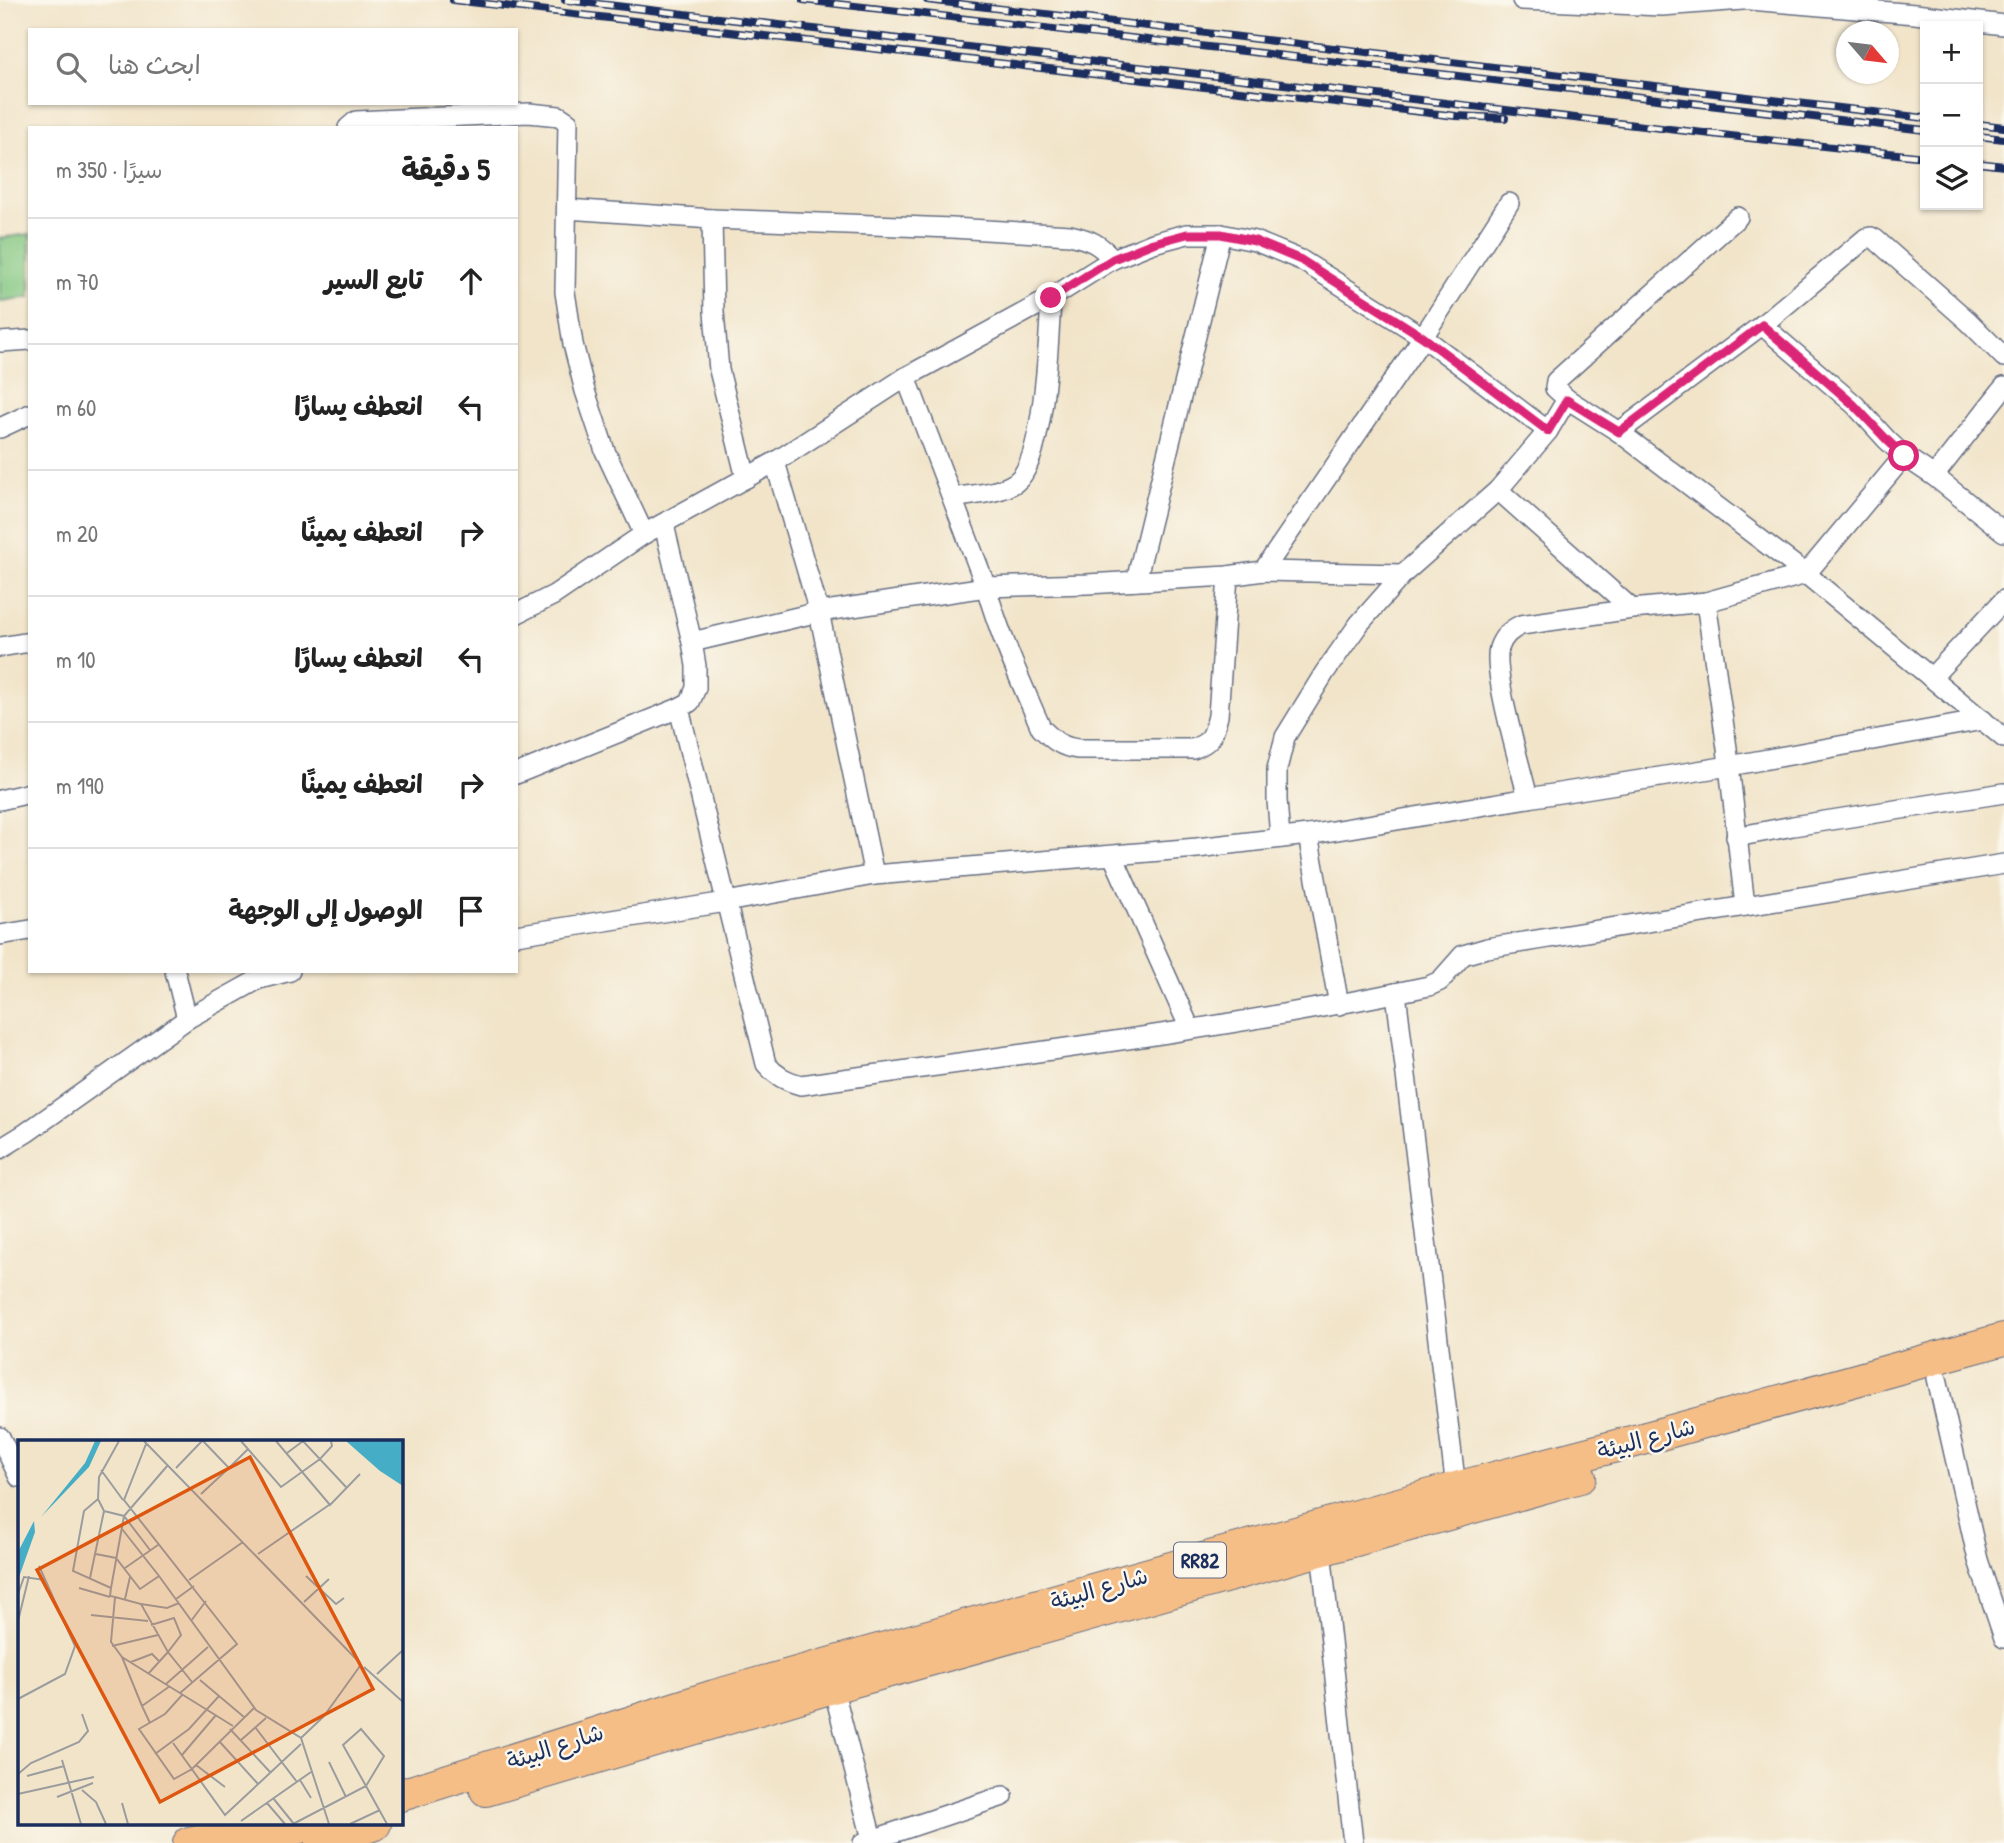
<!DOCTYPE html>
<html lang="ar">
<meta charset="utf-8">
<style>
body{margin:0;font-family:"Patrick Hand","Playpen Sans Arabic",sans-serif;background:#f2f2f2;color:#222;direction:rtl}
.controls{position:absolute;right:21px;top:21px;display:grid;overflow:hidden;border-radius:0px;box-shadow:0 2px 5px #0004}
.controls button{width:63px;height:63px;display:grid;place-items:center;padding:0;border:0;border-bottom:2px solid #e0e0e0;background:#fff;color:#222;font:35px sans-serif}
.compass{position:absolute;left:1836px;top:21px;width:63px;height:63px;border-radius:50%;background:#fff;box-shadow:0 2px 5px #0004;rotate:118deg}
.stop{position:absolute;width:21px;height:21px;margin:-16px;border:5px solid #db2777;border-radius:50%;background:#fff}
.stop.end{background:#db2777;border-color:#fff;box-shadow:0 2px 7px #0008}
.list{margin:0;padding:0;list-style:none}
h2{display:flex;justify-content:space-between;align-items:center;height:91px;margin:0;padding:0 28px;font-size:30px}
h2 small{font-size:23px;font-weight:400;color:#767676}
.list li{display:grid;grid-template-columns:46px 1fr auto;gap:21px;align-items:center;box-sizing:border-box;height:126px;padding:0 28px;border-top:2px solid #e0e0e0}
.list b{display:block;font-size:26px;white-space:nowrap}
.list em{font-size:23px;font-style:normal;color:#767676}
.icon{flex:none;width:38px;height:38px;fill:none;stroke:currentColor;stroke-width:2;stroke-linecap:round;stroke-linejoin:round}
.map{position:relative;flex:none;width:2004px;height:1843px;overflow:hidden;direction:ltr}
.search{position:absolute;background:#fff;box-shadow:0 2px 5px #0004;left:28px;top:28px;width:490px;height:77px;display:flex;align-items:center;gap:18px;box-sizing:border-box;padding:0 24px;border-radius:0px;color:#767676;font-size:26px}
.panel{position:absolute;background:#fff;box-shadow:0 2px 5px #0004;left:28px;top:126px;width:490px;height:847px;border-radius:0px;direction:rtl}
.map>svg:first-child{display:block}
.green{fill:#82c680;stroke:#4e7a6f;stroke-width:2}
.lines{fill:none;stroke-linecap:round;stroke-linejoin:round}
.minor-casing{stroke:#666e83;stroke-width:22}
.trunk-casing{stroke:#666e83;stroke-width:34}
.minor{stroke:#fff;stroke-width:19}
.trunk{stroke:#f6be87;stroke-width:32}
.rail-casing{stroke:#1b2f5e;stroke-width:8}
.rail{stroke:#fbf7ec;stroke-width:5;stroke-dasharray:16;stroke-linecap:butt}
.route{stroke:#db2777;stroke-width:9}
.labels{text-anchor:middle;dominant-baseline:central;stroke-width:5;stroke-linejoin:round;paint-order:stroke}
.shield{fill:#fbf7ec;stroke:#5e6b89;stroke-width:2}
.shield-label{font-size:21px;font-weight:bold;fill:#1b2f5e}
.street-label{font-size:23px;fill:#1b2f5e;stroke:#fbf7ec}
.inset-road{fill:none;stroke:#9b9c9e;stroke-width:2}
.view{fill:#de5710;fill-opacity:0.15;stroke:#de5710;stroke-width:3.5}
.inset-edge{fill:none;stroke:#1b2f5e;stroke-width:3.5}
</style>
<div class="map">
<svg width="2004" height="1843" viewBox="0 0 2004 1843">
<rect width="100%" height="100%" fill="#fbf7ec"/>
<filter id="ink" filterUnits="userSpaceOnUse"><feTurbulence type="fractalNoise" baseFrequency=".0143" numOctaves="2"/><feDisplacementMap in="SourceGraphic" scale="14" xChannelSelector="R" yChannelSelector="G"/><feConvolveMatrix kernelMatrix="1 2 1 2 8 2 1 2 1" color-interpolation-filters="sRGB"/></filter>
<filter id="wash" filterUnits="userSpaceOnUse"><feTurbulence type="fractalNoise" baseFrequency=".00686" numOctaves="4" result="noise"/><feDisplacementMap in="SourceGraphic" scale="28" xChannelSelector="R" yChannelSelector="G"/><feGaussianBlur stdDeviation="1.57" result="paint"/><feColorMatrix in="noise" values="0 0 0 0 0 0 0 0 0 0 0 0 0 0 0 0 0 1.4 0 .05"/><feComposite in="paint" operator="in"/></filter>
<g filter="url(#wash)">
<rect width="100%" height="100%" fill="#f1e4c9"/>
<path class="green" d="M30,234v63l-30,4v-63z"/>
</g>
<g filter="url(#ink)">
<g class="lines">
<g class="minor-casing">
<g id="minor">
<path d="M1522,0l140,6 81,-6"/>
<path d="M1750,0l165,14 89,11"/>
<path d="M348,128l8,-7 173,-8 30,3 9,6 -3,170 8,52 12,47 20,60 39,83"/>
<path d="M567,209l145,10 2,93 5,58 27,108"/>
<path d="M712,219l240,9 118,7c21,5 28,8 43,24"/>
<path d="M1762,325l93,80 32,35 17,16 30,20 70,56"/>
<path d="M0,342l30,-2"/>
<path d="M906,377l80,210 101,-3 141,-8 35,-5 140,3 95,-84 50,-59"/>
<path d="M1567,399l-12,-11 1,-7 182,-164"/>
<path d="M0,428l30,-14"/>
<path d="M1619,432l143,-107 104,-87 5,-1 4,2 93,82 36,36"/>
<path d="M1904,456l-98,118 -100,28 -74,7 -111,16c-11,5 -18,11 -22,23 -7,25 22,120 29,150l201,-32 254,-46"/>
<path d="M775,462l44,150 55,263"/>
<path d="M1934,476l70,-89"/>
<path d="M1498,490l134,119"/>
<path d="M953,498c20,-4 46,-4 63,-16 29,-21 33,-147 35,-184"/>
<path d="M664,525l28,117 4,24v22l-6,14 -11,6 87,356c10,12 20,17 35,21 210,-30 421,-55 628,-99l11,-5 23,-26 24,-7 517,-84"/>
<path d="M1263,571l160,-234 86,-134"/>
<path d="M1136,581l85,-347"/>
<path d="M1706,602l21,146 18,158"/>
<path d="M516,614l38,-19 90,-61 131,-72 131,-85 145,-79 62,-39 40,-16 34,-9h34l34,7 46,19 122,77 125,94 19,-32 52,33 187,142 198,164"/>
<path d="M692,642l127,-30 167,-25c14,49 35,95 55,141 12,12 20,19 37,21h115c20,-8 20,-14 25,-33l10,-140"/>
<path d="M0,647l30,-5"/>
<path d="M1931,678l73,-78"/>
<path d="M516,774l163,-66"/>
<path d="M0,800l30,-7"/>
<path d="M1308,835l31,170"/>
<path d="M1736,837l57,-11 211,-33"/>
<path d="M1280,838l-3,-38v-31l8,-32 40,-65 34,-48 44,-50"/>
<path d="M1113,856l77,173"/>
<path d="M0,935l30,-5"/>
<path d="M516,935l210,-33 148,-27 323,-27 111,-13 220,-37"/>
<path d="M175,971l12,48"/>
<path d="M1396,993l60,495"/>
<path d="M0,1149l26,-16 161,-114 72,-40 31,-8"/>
<path d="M1937,1378l41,182 26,78"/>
<path d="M0,1437l19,40"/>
<path d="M1321,1550l32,293"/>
<path d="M833,1687l40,156"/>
<path d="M863,1843l140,-47"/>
</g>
</g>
<g class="trunk-casing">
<g id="trunk">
<path d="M486,1790l347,-103 747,-210"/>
<path d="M401,1795l313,-99 742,-208 183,-48 365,-101"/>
<path d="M189,1843l16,-3 10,3"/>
<path d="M220,1843l7,-3 54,-7 28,-9"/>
<path d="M321,1843l54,-19"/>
</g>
</g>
<use href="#minor" class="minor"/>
<use href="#trunk" class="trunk"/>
<g class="rail-casing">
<g id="rail">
<path d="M453,0l1003,116 49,2"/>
<path d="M565,0l1147,134 213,23"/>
<path d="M803,0l1122,130"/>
<path d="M927,0l998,118"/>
<path d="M1978,124l26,3"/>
<path d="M1978,136l26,3"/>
<path d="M1978,163l26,3"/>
</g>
</g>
<use href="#rail" class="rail"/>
</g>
</g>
<g class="lines" filter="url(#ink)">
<path class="route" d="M1051,298l62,-39 40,-16 34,-9h34l34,7 46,19 122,77 125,94 19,-31 52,32 143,-107 92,80 33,35 17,16"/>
</g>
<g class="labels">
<rect class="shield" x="1174" y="1542.5" width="52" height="35" rx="5"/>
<g class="shield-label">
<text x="1200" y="1560">RR82</text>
</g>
<g class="street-label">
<text transform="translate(1646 1438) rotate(-15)">شارع البيئة</text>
<text transform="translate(1099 1588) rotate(-16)">شارع البيئة</text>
<text transform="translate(555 1746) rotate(-18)">شارع البيئة</text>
</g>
</g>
<g transform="translate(18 1440)">
<rect width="385" height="385" fill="#f1e4c9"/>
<path d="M77,1h6l-12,26 -48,50 44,-54zM328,1h57v45l-23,-15zM16,81l1,11 -17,48 1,-30z" fill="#45adc5"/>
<path class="inset-road" d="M126,1l216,222M223,1l40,46 39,-28 12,-13 -1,-5M258,1l54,64 30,-31M128,4l-22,56 113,144 -57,49M269,13l16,-12 43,46M150,25l-44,51 -13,72 -1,8 5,1 -4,45 11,15 111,69M158,28l26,-27M211,28l19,-19M83,30l22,30M183,54l28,-26 -26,-27M80,59l-14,12 -11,60 38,17M86,71l-6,-12 1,-22 20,-36M78,114l20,4 24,31 19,-13 -37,-47M240,114l71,-49M107,128l33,-23M141,136l97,134 45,28 28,86M288,136l30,28 8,-6M72,138l14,-67 20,5 26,34M171,140l54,-38M61,148l31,9M0,154l6,-17 21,3M97,157l26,7 27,48 -20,22M107,159l5,-22M158,159l18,-13M286,162l25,-23M123,164l26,4 12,-5M73,175l57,6M0,181l11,-45M173,181l15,-20M133,185l23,-7 7,17 -13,17 24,30M94,206l46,-11M104,217l20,49M113,222l21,-8 7,7M346,227l39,35M359,234l26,-24M182,240l44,37M148,244l42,-37M165,254l-18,20 -26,15 35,50 18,-10 62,-61M0,259l47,-25 10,-28 -36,-80M132,283l-8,-17 28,-20M237,287l42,55M212,289l41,44M283,298l23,-22 36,-50M223,300l25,-22M201,301l39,43M155,303l52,72 76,-71M137,314l34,-25 30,-33M164,315l34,-40M44,320l19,64M311,322l17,35M178,325l29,22M0,334l13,-11 48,-21 9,-11 -6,-17M9,336l37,-10M282,340l11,18M64,350l14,12 10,22M0,354l76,-17M39,357l36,-14M255,358l21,26M104,363l6,21M249,363l18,21M223,381l70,-49M275,384l73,-38 18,-30 -23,-27 -18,16 23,41 21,38M332,384l30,-14"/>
<path class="view" d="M232,17l123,232 -213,113 -123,-232z"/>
<rect width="385" height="385" class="inset-edge"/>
</g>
</svg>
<div class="controls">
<button>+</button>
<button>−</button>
<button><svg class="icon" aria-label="layers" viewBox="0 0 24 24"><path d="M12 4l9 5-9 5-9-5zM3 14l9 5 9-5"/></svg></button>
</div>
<svg class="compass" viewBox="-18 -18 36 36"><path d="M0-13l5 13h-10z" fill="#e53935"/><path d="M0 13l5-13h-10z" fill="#767676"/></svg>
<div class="stop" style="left:1904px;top:456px"></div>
<div class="stop end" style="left:1051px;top:298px"></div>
<div class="search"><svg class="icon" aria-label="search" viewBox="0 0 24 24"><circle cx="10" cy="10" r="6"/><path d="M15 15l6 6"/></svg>ابحث هنا</div>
<section class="panel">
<h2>5 دقيقة<small>سيرًا · 350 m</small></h2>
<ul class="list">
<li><svg class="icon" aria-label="ahead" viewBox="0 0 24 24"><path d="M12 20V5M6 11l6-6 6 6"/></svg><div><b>تابع السير</b></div><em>70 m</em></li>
<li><svg class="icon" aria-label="left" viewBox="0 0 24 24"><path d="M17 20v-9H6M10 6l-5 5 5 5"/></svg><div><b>انعطف يسارًا</b></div><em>60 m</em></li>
<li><svg class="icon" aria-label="right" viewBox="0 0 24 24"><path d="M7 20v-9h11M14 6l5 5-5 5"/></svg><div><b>انعطف يمينًا</b></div><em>20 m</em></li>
<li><svg class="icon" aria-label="left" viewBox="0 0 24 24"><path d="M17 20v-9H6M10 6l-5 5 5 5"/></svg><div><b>انعطف يسارًا</b></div><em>10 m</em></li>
<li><svg class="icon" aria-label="right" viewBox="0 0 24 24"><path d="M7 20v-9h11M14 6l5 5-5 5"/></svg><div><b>انعطف يمينًا</b></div><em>190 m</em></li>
<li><svg class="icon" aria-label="arrive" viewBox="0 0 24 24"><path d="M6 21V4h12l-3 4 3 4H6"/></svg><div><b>الوصول إلى الوجهة</b></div></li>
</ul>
</section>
</div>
